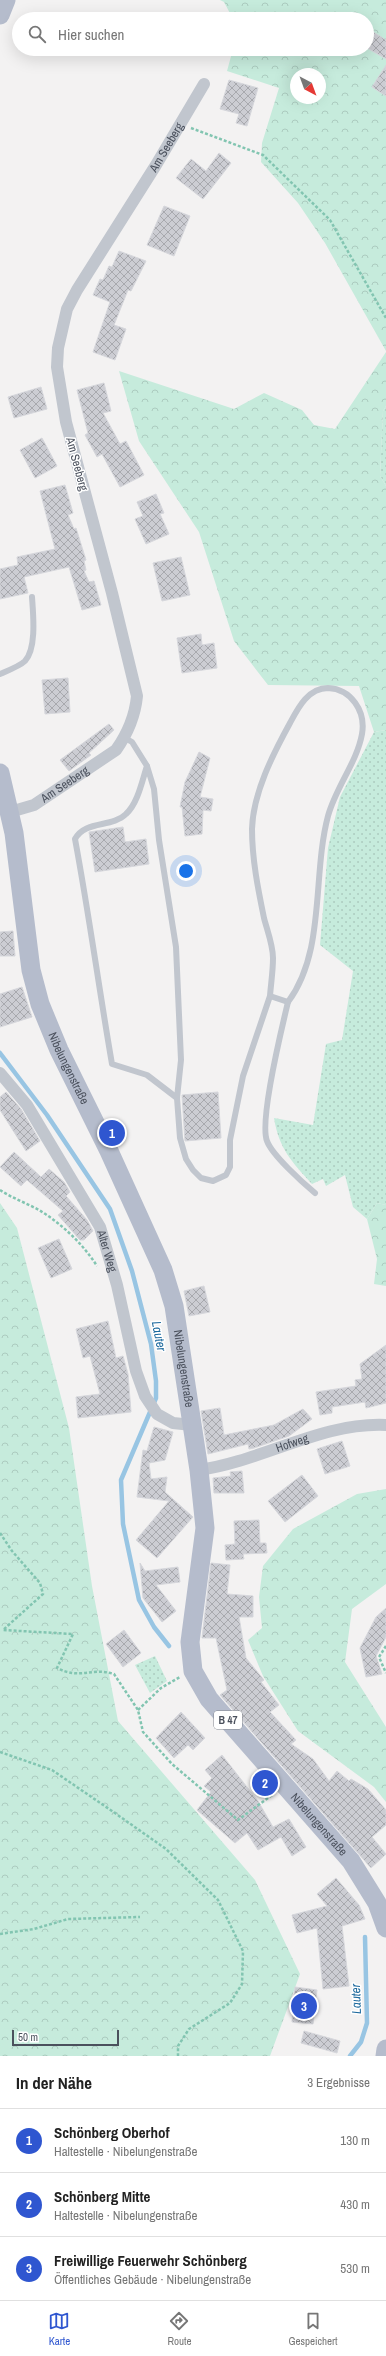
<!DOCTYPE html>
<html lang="de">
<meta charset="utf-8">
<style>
body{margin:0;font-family:"Archivo Narrow",sans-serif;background:#f6f6f6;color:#222}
.compass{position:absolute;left:290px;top:68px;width:36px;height:36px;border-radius:50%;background:#fff;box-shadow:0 4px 16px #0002;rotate:139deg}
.scale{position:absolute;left:12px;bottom:10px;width:107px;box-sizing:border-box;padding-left:4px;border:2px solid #4b515d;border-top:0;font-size:11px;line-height:14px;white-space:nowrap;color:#4b515d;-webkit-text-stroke:3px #fff;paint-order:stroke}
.you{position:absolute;left:186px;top:871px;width:14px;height:14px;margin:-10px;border:3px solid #fff;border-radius:50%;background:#1a73e8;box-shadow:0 0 0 6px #1a73e833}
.badge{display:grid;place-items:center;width:26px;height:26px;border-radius:50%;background:#2f56d0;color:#fff;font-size:13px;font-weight:700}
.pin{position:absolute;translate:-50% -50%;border:2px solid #fff;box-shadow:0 1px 4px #0006}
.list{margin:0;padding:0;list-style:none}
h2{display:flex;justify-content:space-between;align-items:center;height:52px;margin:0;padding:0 16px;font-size:17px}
h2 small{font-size:13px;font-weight:400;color:#767676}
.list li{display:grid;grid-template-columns:26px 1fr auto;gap:12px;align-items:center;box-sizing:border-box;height:64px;padding:0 16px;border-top:1px solid #e0e0e0}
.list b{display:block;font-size:15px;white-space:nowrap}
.list p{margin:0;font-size:13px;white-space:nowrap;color:#767676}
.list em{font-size:13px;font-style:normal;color:#767676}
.icon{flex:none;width:22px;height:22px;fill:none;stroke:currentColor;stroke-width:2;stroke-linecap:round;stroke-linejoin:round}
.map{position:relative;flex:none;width:386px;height:2056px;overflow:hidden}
.search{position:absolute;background:#fff;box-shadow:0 4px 16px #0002;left:12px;right:12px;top:12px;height:44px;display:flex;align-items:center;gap:10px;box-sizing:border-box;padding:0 14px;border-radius:22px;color:#767676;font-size:15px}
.sheet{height:244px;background:#fff}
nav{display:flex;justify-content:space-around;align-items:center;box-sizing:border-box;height:56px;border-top:1px solid #e0e0e0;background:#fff;font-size:11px;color:#767676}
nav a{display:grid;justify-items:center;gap:2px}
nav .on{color:#2f56d0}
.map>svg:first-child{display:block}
.green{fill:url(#green-dots)}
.forest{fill:url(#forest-crowns);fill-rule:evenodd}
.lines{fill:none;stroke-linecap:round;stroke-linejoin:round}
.stream{stroke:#98c5e3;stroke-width:4.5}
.building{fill:url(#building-cross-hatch);stroke:#d6d7dc}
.path{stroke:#82c5b1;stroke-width:2.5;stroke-dasharray:3 2;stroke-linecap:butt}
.lane{stroke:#c1c6ce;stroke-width:6}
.street{stroke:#c1c6ce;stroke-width:12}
.primary{stroke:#b5bccc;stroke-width:19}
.labels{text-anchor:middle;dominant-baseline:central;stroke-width:3;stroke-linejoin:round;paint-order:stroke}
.shield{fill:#fff;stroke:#81858e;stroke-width:1}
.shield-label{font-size:11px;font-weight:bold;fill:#4b515d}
.street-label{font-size:12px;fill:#4b515d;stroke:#fff}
.water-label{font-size:13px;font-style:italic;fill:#1e6a9e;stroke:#fff}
</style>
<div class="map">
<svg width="386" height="2056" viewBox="0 0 386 2056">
<defs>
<pattern id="green-dots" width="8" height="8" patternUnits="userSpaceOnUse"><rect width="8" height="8" fill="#c6ebdc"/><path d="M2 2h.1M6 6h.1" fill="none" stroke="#accbbf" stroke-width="1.8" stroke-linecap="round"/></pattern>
<pattern id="forest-crowns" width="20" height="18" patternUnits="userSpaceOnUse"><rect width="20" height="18" fill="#c6ebdc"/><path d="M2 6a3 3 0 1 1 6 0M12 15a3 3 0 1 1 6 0" fill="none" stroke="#accbbf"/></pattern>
<pattern id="building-cross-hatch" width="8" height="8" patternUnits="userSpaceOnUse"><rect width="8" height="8" fill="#cccdd3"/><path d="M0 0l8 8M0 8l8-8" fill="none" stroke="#a8a9ae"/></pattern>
</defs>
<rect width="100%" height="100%" fill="#f3f2f2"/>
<g class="green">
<path d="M386,406v80l-6,-10 3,-65z"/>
<path d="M386,730v475l-9,-2 -10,16 -14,-12 -8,-32 -19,11 -3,-7 -11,5c-20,-22 -33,-35 -38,-66l39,7 13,-81 16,-4 11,-69 -33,-26 8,-97 12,-51 34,-65z"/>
<path d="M155,1656l12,25 -17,12 -15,-28z"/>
</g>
<g class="forest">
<path d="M220,0h166v351l-61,-108 -27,-40 -37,-41 1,-19 17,-55 -52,-17 6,-22h134v-30h-134l-9,-17zM296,74h24v24h-24z"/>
<path d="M386,352v54l-3,5 -3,65 6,10v244l-12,2 -15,-46 -91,-1 -34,-44 -35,-109 -60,-91 -20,-70 115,38 30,-16 38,17 12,15 21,4z"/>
<path d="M0,1203l17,25 52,200 23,158 26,135 137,159 45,94 -30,82h-270z"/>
<path d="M377,1203l9,2v81l-12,-2 3,-25 -10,-40z"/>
<path d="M386,1489v95l-34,25 -7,53 41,65v75l-12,-15 -76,-56 -35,-55 -15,-36 14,-12 -3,-31 4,-31 30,-37 64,-35z"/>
</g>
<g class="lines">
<g class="stream">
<path d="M0,1053l47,62 63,94 22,62 19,73 5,37v17l-35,82 2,44 16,76 15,27 15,19"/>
<path d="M350,2056l11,-14 6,-19 -2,-86"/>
</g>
</g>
<g class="building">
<path d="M367,28l19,12v19l-19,-11z"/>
<path d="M386,65v31l-14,-9z"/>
<path d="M229,80l29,8 -11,38 -11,-3 3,-9 -19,-5z"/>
<path d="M219,153l12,10 -28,36 -27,-21 15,-19 15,12z"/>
<path d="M164,206l26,10 -16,40 -27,-11z"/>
<path d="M119,251l27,10 -15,30 -3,-1 -14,35 12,4 -11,31 -22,-8 17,-50 -17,-7 7,-16 3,1 6,-14 3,1z"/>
<path d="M104,383l7,28 -8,2 17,31 6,-3 18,34 -24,12 -18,-33 -5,3 -12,-22 3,-2 -11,-43z"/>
<path d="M41,387l6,22 -33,9 -6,-21z"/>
<path d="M42,438l15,28 -22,12 -15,-28z"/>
<path d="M65,485l8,28 -5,2 6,14 2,-1 10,32 -2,1 2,9 -2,1 5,11 5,-1 7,24 -19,5 -13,-43 -45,10 4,16 -28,6v-30l18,-4 -1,-8 38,-8 -15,-58z"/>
<path d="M156,494l8,19 -4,1 9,20 -23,10 -11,-25 8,-3 -6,-14z"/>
<path d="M181,557l9,38 -28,6 -9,-38z"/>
<path d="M201,634l1,11 12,-2 3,25 -35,5 -5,-35z"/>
<path d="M68,678l2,34 -25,2 -3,-34z"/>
<path d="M109,724l5,6 -25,23 2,2 -22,16 -9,-11z"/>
<path d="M199,752l11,6 -10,39 13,2 -2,12 -8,-1 -1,24 -17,2 -3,-29h-2l5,-25z"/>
<path d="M123,827l2,15 21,-3 3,25 -54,8 -6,-40z"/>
<path d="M13,931l2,25h-15v-24z"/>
<path d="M22,987l10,30 -32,10v-33z"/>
<path d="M6,1092l15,17 19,32 -14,10 -26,-41v-13z"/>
<path d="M218,1092l3,46 -36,3 -3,-46z"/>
<path d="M14,1152l27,25 8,-8 15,13 6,10 -4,4 21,24 6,11 -9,9h-4l-22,-25 5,-4 -36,-31 -6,6 -21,-19z"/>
<path d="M59,1239l13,30 -21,9 -13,-30z"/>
<path d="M204,1286l6,26 -21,4 -5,-25z"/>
<path d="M108,1321l8,37 7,-2 5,18 3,38 -53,6 -2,-21 24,-3 -10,-38 -7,2 -7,-29z"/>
<path d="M386,1345v58l-20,5 -1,-6 -33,5v6l-12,2 -4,-23 40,-6 -1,-6 7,-1 -2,-15z"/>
<path d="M220,1408l4,27 50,-10 29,-16 9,10 -23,17 -35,12 -5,1 -1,-5 -40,10 -7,-43z"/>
<path d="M154,1427l19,5 -8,28 -16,3 2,16 16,-2 -2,15 28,25 -36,41 -21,-18 33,-39 -32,-4 6,-47 4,1z"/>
<path d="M342,1441l8,25 -25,8 -8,-25z"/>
<path d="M242,1471l2,22h-30l-1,-15 18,-2 -1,-4z"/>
<path d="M302,1475l16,21 -33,26 -17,-21z"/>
<path d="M259,1520l1,23h6l1,10 -24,1 1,5 -18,1 -1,-15 10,-1 -1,-23z"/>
<path d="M140,1563l5,8 33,-4 2,15 -24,3 20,26 -14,11 -19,-24z"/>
<path d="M211,1563l19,2 -3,29 26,2v21h-14l7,41 18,22 -3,2 18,23 -9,7 26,28 -5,4 22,15 16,22 8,-10 12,10 2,-2 17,10 18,21v15l-14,12 14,17 -15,14 -151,-173 7,-5 -11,-52h-14z"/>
<path d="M386,1608v29l-10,19 6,18 -16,3 -6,-29 16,-31z"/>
<path d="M124,1630l17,23 -18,14 -17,-23z"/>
<path d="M181,1712l24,26 -12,12 -5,-5 -14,13 -18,-20z"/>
<path d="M222,1755l36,46 15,26 16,-8 17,28 -14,9 -11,-19 -23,13 -11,-17 -12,10 -38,-33 14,-18 -7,-6 8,-8 -7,-8z"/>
<path d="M336,1878l23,27 6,14 -23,7 7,60 -26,3 -6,-61 -20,5 -5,-18 35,-9 -10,-12z"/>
<path d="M295,1987l22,3 -4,34 -21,-2z"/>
<path d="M304,2031l36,10 -3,12 -36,-10z"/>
</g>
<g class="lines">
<g class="path">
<path d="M191,128l72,27 67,65 56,98"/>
<path d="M0,1190c12,8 26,13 39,20 23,14 44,34 58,56"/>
<path d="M0,1533l12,18 28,32 3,11 -40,36 70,4 -16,34c24,12 34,-1 57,6l24,36 5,22 29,32 66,56 34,-25"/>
<path d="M386,1646l-7,11 7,16"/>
<path d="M138,1710l23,-22 19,-11"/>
<path d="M0,1752l52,18 60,41 54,38 52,51 25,51 -1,33 -12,19 -41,26 -11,17v10"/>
<path d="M0,1934l34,-5 34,-10 72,-2"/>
</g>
<g class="lane">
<path d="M0,674c7,-3 20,-8 25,-13 12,-13 8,-48 7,-64"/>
<path d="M125,738l7,4 15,24c-5,15 -9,37 -21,48 -14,14 -41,6 -51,25 14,75 24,150 37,225l35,11 30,23"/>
<path d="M147,766l7,23 5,51 17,107 5,113 -4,38 3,40 6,21 7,11 8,8 12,3 13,-6 4,-8v-27l13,-64 27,-80 18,6c38,-51 24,-126 40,-186 8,-29 29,-54 34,-82 4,-23 -11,-45 -34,-46 -20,0 -30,20 -38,35 -17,31 -37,70 -38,106 0,30 6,60 12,89 3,12 9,27 9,40 0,13 -2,25 -3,38"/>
<path d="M288,1002c-6,25 -29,119 -21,139 5,14 36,42 48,52"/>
</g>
<g class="street">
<path id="s1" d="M10,812l24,-7 82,-55c12,-17 19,-33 21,-54l-25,-103 -46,-171 -9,-55 1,-19 9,-39 10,-19 79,-125 48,-81"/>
<path id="s2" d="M0,1073l27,32 73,122 17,58 19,86 9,25 12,18 16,9 19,2"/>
<path id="s3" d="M199,1470c64,-9 122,-48 187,-45"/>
</g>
<g class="primary">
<path d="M0,15l6,-15"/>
<path id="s4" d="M0,773l14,60 17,137 9,34 19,46 50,101 54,119 11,36 25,164 6,58 -15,114 3,29 16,28 142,162 26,42 9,25"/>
<path d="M385,2056l1,-7"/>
</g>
</g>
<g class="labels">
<rect class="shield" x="214" y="1711" width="28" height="18" rx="3"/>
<g class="shield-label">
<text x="228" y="1720">B 47</text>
</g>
<g class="street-label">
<text stroke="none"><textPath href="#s1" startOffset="770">Am Seeberg</textPath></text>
<text transform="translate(77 464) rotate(75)">Am Seeberg</text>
<text stroke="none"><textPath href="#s1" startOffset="62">Am Seeberg</textPath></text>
<text stroke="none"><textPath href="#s4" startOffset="305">Nibelungenstraße</textPath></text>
<text stroke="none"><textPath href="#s2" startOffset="209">Alter Weg</textPath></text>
<text stroke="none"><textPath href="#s4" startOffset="629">Nibelungenstraße</textPath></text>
<text stroke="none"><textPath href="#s3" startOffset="97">Hofweg</textPath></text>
<text stroke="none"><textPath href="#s4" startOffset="1133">Nibelungenstraße</textPath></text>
</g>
<g class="water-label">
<text transform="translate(159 1336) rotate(79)">Lauter</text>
<text transform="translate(356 1999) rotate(-92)">Lauter</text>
</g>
</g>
</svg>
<svg class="compass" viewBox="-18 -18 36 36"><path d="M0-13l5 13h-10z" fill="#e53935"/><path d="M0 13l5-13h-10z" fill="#767676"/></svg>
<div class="scale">50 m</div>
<div class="you"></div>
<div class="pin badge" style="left:112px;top:1133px">1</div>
<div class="pin badge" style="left:265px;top:1783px">2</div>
<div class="pin badge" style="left:304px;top:2006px">3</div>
<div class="search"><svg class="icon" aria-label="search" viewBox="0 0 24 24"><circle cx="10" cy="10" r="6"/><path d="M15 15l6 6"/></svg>Hier suchen</div>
</div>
<section class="sheet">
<h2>In der Nähe<small>3 Ergebnisse</small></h2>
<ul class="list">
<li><span class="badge">1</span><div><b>Schönberg Oberhof</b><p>Haltestelle · Nibelungenstraße</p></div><em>130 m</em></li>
<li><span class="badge">2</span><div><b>Schönberg Mitte</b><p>Haltestelle · Nibelungenstraße</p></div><em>430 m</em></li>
<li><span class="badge">3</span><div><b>Freiwillige Feuerwehr Schönberg</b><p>Öffentliches Gebäude · Nibelungenstraße</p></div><em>530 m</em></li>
</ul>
</section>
<nav>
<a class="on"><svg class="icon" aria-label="map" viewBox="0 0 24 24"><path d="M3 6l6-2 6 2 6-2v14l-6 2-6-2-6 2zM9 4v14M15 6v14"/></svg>Karte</a>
<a><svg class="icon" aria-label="directions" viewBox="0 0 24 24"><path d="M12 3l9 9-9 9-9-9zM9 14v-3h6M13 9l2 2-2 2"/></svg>Route</a>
<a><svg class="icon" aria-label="saved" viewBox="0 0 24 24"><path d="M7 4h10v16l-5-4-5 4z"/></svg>Gespeichert</a>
</nav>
